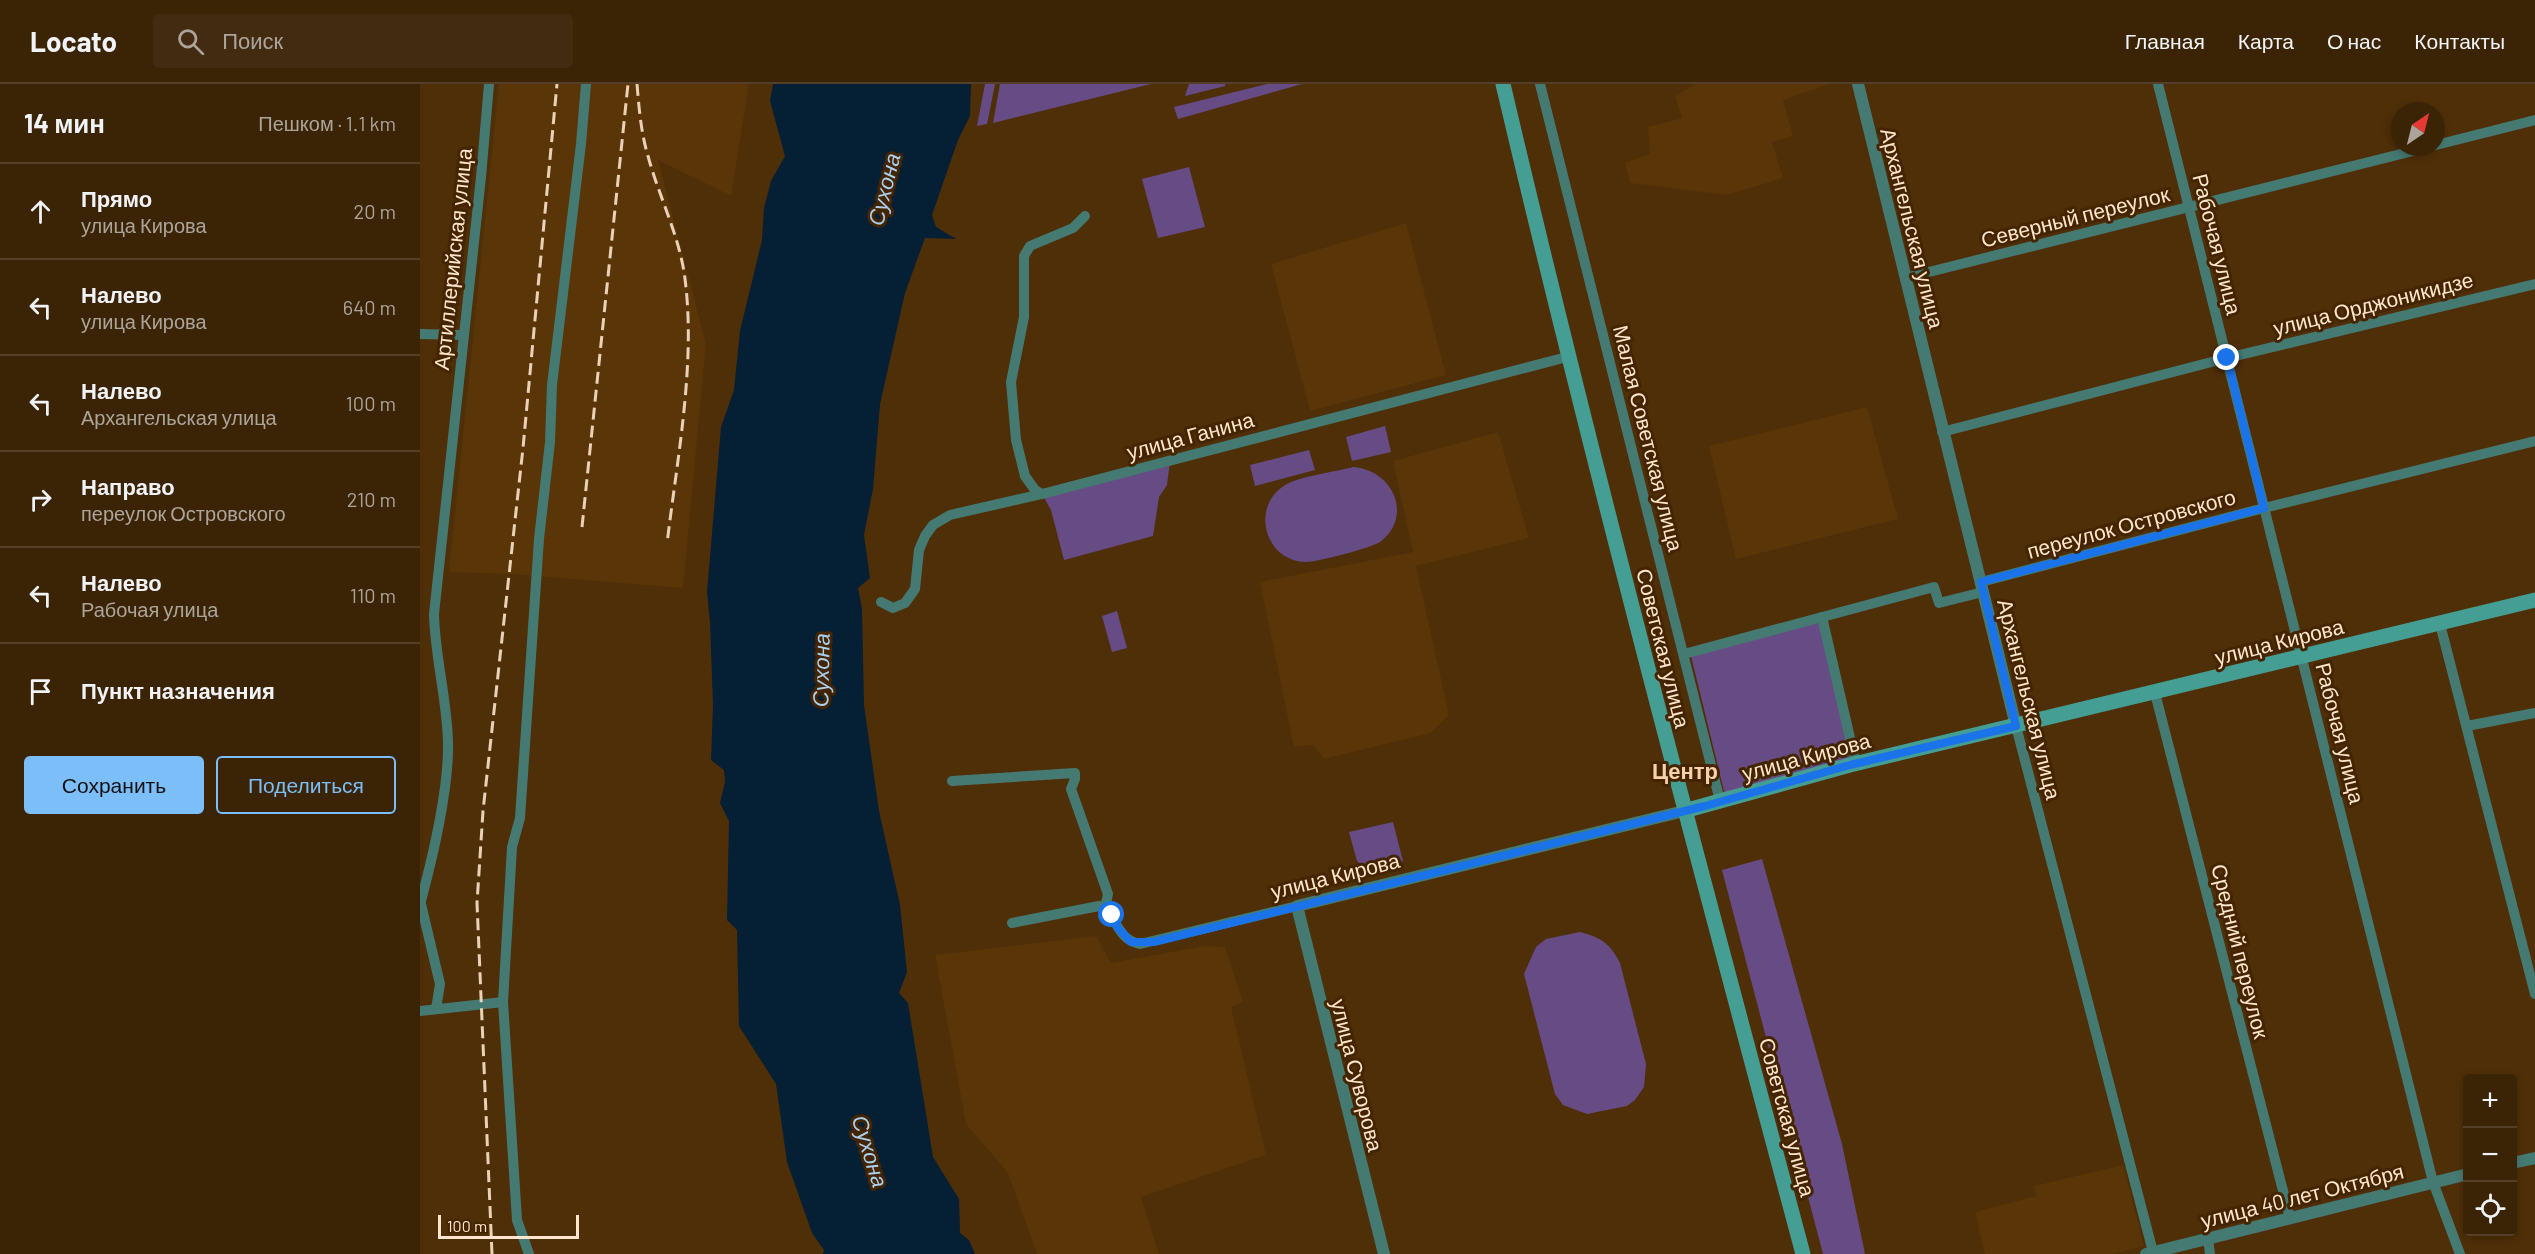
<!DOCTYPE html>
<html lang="ru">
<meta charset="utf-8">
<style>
body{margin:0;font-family:Barlow,sans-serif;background:#422b10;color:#f1f3f6}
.controls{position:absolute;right:18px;bottom:18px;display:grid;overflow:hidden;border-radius:6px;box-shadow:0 3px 9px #0003}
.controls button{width:54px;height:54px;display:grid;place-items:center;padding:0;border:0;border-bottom:2px solid #544028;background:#3b2306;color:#f1f3f6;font:30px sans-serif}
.compass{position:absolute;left:1971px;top:18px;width:54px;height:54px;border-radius:50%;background:#3b2306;box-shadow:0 3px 9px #0003;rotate:35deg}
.scale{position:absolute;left:18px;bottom:15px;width:141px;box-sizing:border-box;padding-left:6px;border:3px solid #ffe5cd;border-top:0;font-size:16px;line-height:21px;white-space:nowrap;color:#ffe5cd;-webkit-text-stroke:4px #442500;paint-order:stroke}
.stop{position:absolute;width:18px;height:18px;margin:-14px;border:4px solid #1a73e8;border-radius:50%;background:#fff}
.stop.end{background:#1a73e8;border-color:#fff;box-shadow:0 2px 6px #0008}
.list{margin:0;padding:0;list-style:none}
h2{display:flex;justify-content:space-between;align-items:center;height:78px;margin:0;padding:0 24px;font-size:26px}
h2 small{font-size:20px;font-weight:400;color:#aca49b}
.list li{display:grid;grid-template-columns:39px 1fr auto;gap:18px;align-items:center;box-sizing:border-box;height:96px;padding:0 24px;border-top:2px solid #544028}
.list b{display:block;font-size:22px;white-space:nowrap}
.list p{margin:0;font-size:20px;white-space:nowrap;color:#aca49b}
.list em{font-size:20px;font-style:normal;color:#aca49b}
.actions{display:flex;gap:12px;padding:18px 24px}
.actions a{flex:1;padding:14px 0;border:2px solid #7bbef8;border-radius:6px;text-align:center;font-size:21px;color:#7bbef8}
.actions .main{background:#7bbef8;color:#111}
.icon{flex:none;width:33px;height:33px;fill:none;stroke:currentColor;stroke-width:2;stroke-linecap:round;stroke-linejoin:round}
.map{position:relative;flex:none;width:2115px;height:1170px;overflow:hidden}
header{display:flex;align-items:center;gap:36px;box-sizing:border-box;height:84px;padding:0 30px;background:#3b2306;border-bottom:2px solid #544028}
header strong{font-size:28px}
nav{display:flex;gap:33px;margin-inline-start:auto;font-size:21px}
.search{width:420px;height:54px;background:#422b10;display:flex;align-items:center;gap:15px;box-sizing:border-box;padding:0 21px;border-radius:6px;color:#aca49b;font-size:22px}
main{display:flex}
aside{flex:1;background:#3b2306}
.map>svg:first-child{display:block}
.built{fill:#593507}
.green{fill:#674b85}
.water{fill:#051f34}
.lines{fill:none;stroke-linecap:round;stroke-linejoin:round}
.minor{stroke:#457a73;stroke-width:10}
.tertiary{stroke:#457a73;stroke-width:12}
.secondary{stroke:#449e94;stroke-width:15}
.rail{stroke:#ebd1b7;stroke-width:3;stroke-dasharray:12 6;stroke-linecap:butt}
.route{stroke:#1a73e8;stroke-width:8}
.labels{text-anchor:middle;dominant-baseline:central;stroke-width:6;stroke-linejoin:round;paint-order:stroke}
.street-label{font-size:21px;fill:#ffe5cd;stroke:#442500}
.water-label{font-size:22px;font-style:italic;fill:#a9d0f2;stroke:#442500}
.neighbourhood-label{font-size:22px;font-weight:bold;fill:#f8d0a9;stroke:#442500}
</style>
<header>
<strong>Locato</strong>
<div class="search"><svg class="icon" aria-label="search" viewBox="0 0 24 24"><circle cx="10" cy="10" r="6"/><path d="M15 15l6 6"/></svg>Поиск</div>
<nav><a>Главная</a><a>Карта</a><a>О нас</a><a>Контакты</a></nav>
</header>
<main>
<aside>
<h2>14 мин<small>Пешком · 1.1 km</small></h2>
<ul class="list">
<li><svg class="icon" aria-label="ahead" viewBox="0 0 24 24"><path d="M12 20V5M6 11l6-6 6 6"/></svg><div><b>Прямо</b><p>улица Кирова</p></div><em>20 m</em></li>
<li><svg class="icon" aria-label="left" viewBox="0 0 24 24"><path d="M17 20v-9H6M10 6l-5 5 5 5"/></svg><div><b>Налево</b><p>улица Кирова</p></div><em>640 m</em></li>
<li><svg class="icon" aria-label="left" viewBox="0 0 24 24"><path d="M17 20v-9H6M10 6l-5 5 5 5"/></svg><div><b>Налево</b><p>Архангельская улица</p></div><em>100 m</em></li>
<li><svg class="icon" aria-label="right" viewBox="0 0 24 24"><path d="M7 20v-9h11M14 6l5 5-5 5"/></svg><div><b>Направо</b><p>переулок Островского</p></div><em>210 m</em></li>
<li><svg class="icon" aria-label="left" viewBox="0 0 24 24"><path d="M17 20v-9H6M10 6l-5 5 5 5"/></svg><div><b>Налево</b><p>Рабочая улица</p></div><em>110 m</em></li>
<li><svg class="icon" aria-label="arrive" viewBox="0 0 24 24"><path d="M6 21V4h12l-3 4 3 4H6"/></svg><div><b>Пункт назначения</b></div></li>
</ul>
<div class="actions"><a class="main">Сохранить</a><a>Поделиться</a></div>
</aside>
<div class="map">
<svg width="2115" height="1170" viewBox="0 0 2115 1170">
<rect width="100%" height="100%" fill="#4f2f08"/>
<g class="built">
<path d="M79,0h250l-18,112 -73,-36 48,184 -23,244 -172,-14 -62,-2z"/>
<path d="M1276,0h133l-46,16 10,36 -21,6 11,36 -56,17 -97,-12 -5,-20 25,-9 -2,-27 34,-9 -7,-22z"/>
<path d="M986,139l40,152 -136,36 -39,-147z"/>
<path d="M1447,323l31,112 -162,40 -27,-113z"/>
<path d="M1078,348l31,106 -113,28 33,149 -18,18 -107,26 -11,-14 -19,2 -34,-165 153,-30 -20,-91z"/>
<path d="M676,852l15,27 93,-17 21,1 18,55 -12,5 35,148 -125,42 18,57h-122l-29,-81 -42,-49 -31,-169z"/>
<path d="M1703,1081l21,81 -31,8h-128l-10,-42 61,-16 -2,-10z"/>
</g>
<g class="green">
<path d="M565,0h10l-8,40 -10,2z"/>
<path d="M580,0h151l-158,39z"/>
<path d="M769,0h36v2l-40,10z"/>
<path d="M847,0h35l-124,35 -4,-12z"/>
<path d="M769,83l16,60 -47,11 -16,-59z"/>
<path d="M965,342l6,26 -39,9 -6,-24z"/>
<path d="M889,366l6,20 -60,16 -5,-21z"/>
<path d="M750,377l-3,24 -8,12 -6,39 -89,24 -13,-50 -9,-16z"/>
<path d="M933,383c40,3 61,49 27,75 -9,6 -63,20 -74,20 -43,-1 -56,-58 -19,-78 14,-8 48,-12 66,-17z"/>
<path d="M697,527l10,37 -15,4 -10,-36z"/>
<path d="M1401,538l29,137 -125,36 -34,-139z"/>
<path d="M973,738l10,39 -36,9 -10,-9 -8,-29z"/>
<path d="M1342,775l80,285 23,110h-42l-101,-384z"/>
<path d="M1160,848c20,5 30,11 40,31l26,101 -2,23 -9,13 -8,6 -40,8 -24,-9 -8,-11 -31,-120 12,-27 10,-8z"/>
</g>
<path class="water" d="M353,0h198l-1,32 -12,24 -26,75 4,12 20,12 -31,-1 -20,55 -25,111 -7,85 -9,46 6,43 -12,10 4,21 2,96 15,106 21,94 7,67 -8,21 9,10 25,154 26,42 1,34 9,7 6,14h-152l1,-4 -12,-17 -25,-71 -11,-78 -37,-58 -2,-96 -10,-10 2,-99 -9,-18 5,-21 -1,-12 -13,-10 2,-55 -3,-83 -3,-30 14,-165 13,-37 6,-59 22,-91 2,-32 7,-27 14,-25 -15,-55z"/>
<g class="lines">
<g class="minor">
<path d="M1120,0l180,717"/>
<path d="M1738,0l275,1098 27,72"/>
<path d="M2016,61l99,-25"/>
<path d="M1485,194l524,-131"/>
<path d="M0,250l43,1"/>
<path d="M1522,348l285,-74 308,-74"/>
<path d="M622,410l-7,-4 -10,-14 -9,-36 -5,-58 13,-65v-61l6,-10 43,-18 12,-12"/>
<path d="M1561,498l283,-74 271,-67"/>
<path d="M461,518l12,6 12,-5 10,-14 4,-39 6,-14 8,-11 17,-10 92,-21 525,-137"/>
<path d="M1402,533l34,147"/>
<path d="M2020,540l95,370"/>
<path d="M1264,570l250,-67 5,16 44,-11"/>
<path d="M1735,609l135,525"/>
<path d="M1596,642l137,526"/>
<path d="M2047,642l68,-13"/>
<path d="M532,697l123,-8v6l-4,10 37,105 -3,14"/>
<path d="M0,816l20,84 -4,25"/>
<path d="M1,817c12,-45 28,-113 27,-159 -1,-43 -13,-85 -14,-128l47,-437 8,-93"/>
<path d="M685,824c13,14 14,32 35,36l157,-38"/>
<path d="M592,839l87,-17 6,2"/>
<path d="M83,918l14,218 12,34"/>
<path d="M0,927l83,-9 9,-155 8,-29 19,-279 11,-97 2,-57 29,-241 5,-60"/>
<path d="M1788,1155l2,15"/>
</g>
<g class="tertiary">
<path d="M1438,0l158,642"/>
<path d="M2092,1079l23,-5"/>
<path d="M964,1170l-87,-348 387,-95"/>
<path d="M1726,1170l322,-80"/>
</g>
<g class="secondary">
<path d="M1083,0c92,392 196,781 300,1170"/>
<path d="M1264,727l166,-46 685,-165"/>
</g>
<g class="rail">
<path d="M217,0c2,24 4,49 11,72 11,41 32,81 37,123 11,85 -8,180 -18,265"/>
<path d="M162,443l46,-443"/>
<path d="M72,1170l-15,-351 6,-92 40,-363 34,-364"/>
</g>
</g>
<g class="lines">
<path class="route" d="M692,831l6,13 13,14h23l551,-136 145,-41 166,-39 -35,-144 283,-74 -37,-150"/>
</g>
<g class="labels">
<g class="street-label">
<text transform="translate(1655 132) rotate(-14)">Северный переулок</text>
<text transform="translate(1493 144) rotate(76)">Архангельская улица</text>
<text transform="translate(1798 160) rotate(76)">Рабочая улица</text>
<text transform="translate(32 175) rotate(-84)">Артиллерийская улица</text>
<text transform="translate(1953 219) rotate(-14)">улица Орджоникидзе</text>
<text transform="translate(770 351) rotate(-15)">улица Ганина</text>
<text transform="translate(1229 354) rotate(76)">Малая Советская улица</text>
<text transform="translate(1711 439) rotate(-15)">переулок Островского</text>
<text transform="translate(1859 557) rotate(-14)">улица Кирова</text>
<text transform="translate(1244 564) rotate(76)">Советская улица</text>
<text transform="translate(1610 615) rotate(76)">Архангельская улица</text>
<text transform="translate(1921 649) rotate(76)">Рабочая улица</text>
<text transform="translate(1386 672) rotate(-15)">улица Кирова</text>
<text transform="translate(915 791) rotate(-14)">улица Кирова</text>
<text transform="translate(1821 867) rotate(76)">Средний переулок</text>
<text transform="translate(938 991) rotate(76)">улица Суворова</text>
<text transform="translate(1368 1033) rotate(75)">Советская улица</text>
<text transform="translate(1882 1111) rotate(-14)">улица 40 лет Октября</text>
</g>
<g class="water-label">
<text transform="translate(463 105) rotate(-76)">Сухона</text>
<text transform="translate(400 586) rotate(-89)">Сухона</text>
<text transform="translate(451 1067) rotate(73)">Сухона</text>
</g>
<g class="neighbourhood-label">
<text x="1265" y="686">Центр</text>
</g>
</g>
</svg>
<div class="controls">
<button>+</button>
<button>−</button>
<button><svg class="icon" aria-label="locate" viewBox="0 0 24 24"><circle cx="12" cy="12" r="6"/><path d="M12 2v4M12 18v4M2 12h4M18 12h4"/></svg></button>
</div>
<svg class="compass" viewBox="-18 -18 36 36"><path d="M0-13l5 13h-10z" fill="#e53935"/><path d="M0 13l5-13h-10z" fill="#aca49b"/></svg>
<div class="scale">100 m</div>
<div class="stop" style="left:692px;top:831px"></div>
<div class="stop end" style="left:1807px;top:274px"></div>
</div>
</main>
